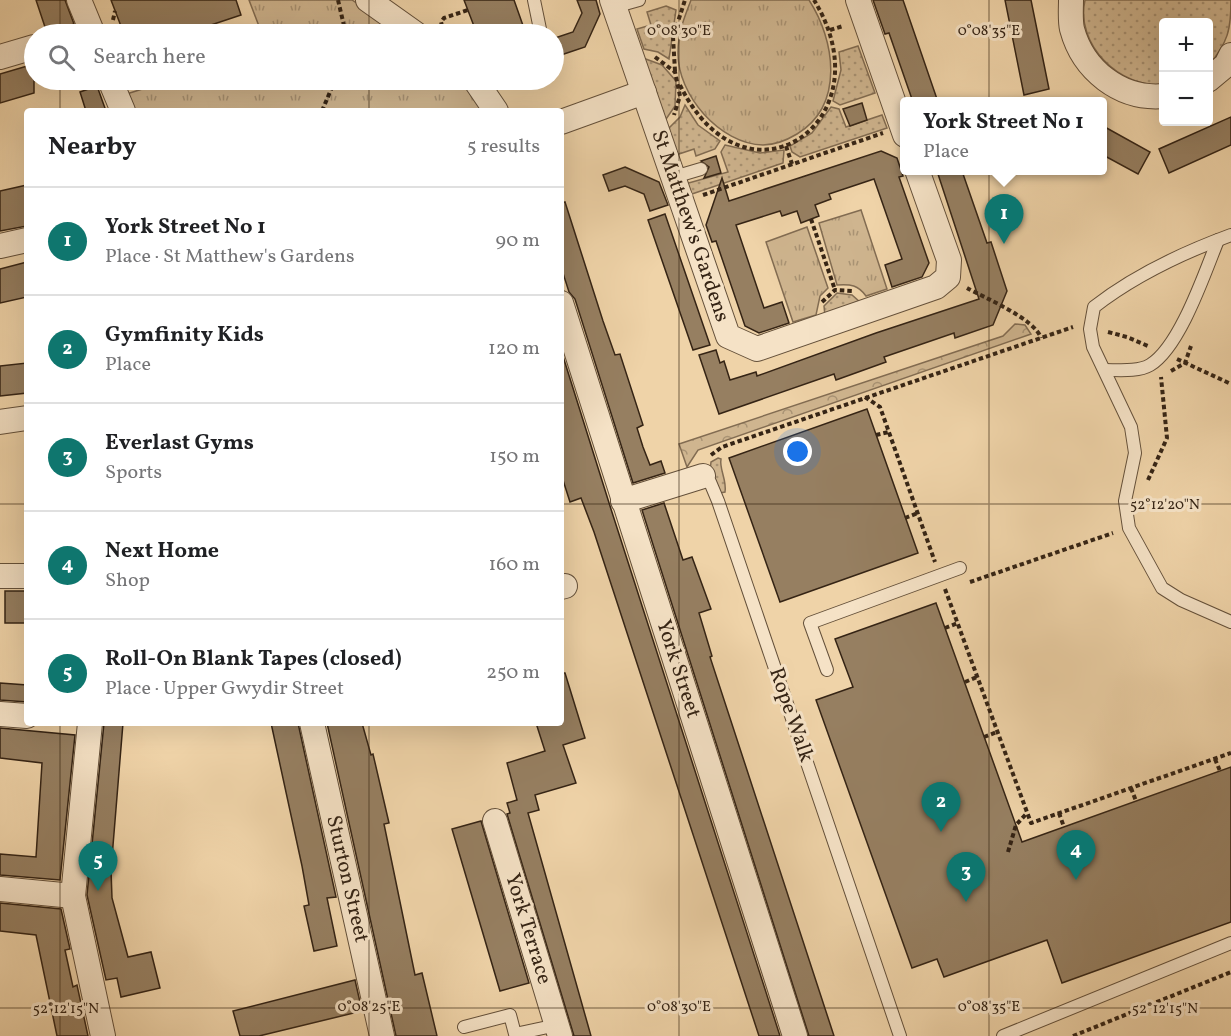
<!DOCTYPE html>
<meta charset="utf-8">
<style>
body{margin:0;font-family:Vollkorn,serif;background:#f6f6f6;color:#202124}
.controls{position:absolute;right:18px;top:18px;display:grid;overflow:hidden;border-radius:6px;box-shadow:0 6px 24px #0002}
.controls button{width:54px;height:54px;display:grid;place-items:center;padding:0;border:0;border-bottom:2px solid #e0e0e0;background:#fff;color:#202124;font:30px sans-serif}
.you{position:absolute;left:798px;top:452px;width:21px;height:21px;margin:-15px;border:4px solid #fff;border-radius:50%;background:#1a73e8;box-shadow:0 0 0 9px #1a73e833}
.badge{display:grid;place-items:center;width:39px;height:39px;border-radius:50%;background:#0f766e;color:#fff;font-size:20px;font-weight:700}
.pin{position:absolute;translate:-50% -50px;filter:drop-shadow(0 2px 3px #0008)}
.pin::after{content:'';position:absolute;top:32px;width:21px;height:18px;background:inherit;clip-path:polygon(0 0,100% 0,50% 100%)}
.popup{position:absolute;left:900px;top:97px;width:207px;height:78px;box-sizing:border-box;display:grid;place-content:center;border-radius:6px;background:#fff;filter:drop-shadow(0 2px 4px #0005);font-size:20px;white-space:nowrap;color:#757577}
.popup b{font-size:22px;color:#202124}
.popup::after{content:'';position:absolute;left:50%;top:100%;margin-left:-12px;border:12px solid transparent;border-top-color:#fff}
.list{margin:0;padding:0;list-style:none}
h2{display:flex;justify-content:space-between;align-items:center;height:78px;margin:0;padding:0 24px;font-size:26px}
h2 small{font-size:20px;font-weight:400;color:#757577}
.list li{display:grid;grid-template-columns:39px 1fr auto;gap:18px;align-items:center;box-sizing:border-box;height:108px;padding:0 24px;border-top:2px solid #e0e0e0}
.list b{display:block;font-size:22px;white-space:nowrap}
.list p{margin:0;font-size:20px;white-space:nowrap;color:#757577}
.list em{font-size:20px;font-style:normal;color:#757577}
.icon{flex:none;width:33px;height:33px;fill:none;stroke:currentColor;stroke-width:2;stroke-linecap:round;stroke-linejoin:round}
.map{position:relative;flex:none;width:1231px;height:1036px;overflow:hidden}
.search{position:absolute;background:#fff;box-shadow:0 6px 24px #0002;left:24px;top:24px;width:540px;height:66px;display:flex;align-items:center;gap:15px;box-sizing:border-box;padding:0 21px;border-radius:33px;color:#757577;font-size:22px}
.panel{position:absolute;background:#fff;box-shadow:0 6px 24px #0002;left:24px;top:108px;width:540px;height:618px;border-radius:6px}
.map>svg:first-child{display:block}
.grass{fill:url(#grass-dots);stroke:#826c52;stroke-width:1.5}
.forest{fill:url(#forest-crowns);stroke:#826c52;stroke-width:1.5}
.park{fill:url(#park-tufts);stroke:#826c52;stroke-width:1.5}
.building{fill:#967f61;stroke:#352415;stroke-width:1.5}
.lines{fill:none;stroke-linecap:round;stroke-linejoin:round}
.lane-casing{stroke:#64503a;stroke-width:14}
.street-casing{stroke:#64503a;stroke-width:26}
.path{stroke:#352415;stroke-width:4;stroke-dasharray:4.5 3;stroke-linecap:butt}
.lane{stroke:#f5e2c6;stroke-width:12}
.street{stroke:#f5e2c6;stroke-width:24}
.ticks{fill:none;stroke:#352415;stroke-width:1.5;stroke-opacity:0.45}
.labels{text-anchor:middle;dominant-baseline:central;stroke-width:6;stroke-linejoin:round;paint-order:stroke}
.street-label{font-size:21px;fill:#352415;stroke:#f5e2c6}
.ticks-label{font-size:15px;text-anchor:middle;fill:#352415;stroke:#f5e2c6;stroke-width:6;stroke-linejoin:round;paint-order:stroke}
</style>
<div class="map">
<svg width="1231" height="1036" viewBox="0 0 1231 1036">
<defs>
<pattern id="grass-dots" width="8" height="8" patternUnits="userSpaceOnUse" patternTransform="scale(1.5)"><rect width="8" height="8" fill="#cfb58f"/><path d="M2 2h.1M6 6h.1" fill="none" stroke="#a99374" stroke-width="1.8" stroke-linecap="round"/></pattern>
<pattern id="forest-crowns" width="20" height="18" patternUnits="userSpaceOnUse" patternTransform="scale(1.5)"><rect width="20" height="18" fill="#cfb58f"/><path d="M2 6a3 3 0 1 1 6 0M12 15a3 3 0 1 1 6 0" fill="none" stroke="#a99374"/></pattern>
<pattern id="park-tufts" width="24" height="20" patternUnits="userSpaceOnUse" patternTransform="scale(1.5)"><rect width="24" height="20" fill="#cfb58f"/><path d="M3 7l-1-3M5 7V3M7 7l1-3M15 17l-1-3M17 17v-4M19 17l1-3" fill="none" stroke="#a99374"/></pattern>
</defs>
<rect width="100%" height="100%" fill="#efd3a8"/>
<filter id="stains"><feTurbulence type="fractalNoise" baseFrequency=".00333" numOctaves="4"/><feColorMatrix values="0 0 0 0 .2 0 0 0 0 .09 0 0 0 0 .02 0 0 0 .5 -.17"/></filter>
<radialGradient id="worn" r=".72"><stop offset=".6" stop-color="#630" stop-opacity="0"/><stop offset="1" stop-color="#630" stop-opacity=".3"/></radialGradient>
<g class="grass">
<path d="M1085,0h146c0,30 -3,42 -22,65l-1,-43h-44l-1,63c-43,3 -88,-40 -78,-85z"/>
<path d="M666,6l10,4 -7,49 -11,-7 -14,-3 -7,-20 14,-4 -4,-13z"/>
<path d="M858,46l17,47 -35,12 -7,-4 8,-31 -2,-18z"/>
<path d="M643,58l19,7 14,16 -1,25 -11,16z"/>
<path d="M685,105l13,20 22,16 -5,8 -19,7 -2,-7 -18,6 -8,-26 12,-12z"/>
<path d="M831,107l8,2 7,18 36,-12 5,13 -87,29 -8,-5 -2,-6 22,-13z"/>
<path d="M725,145l35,8 24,-3 -1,13 -94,32 -4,-11 43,-12 -7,-20z"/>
<path d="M837,293l15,2 9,8 -36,13 -1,-10z"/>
<path d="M718,458l3,1c-2,10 6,21 4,33l-5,1 -10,-22 1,-9z"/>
</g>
<path class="forest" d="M1015,324l10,1 6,9 -333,116 -11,17 -8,-23 324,-108z"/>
<g class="park">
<path d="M249,0h103l50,34h-140z"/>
<path d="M691,0h118c26,40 36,105 -12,134 -10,6 -21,11 -34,11 -43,-1 -86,-50 -85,-93 0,-19 6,-34 13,-52z"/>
<path d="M171,80h290l22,19 7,12h-367l-6,-14z"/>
<path d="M861,210l26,79 -21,7c-8,-11 -15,-12 -29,-11l-18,-62z"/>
<path d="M807,227l21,61 -8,8 -4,19 -23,7 -27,-80z"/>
</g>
<g class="building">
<path d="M36,0h29l9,24 -27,9z"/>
<path d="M111,0h125l5,15 -57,19h-60z"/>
<path d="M464,0h50l12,34h-49z"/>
<path d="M577,0h19l4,14 -15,33 -24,8 -6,-17 18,-6 9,-19z"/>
<path d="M873,0h30l35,102h-25l-24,-69 -4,1z"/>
<path d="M1005,0h26l18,89 -25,6z"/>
<path d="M34,64v29l-34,10v-29z"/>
<path d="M97,86l9,25h-20l-6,-19z"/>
<path d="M862,103l5,17 -17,6 -7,-17z"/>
<path d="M1231,117v28l-62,28 -10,-24z"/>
<path d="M1103,126l47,26 -12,22 -35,-19z"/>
<path d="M881,151l16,7 6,18 -4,1 30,86 -7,14 -30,10 -7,-22 17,-6 -28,-80 -45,15 2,5 -16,6 4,11 -18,7 -4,-12 -15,5 -2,-5 -44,14 28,83 18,-6 7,21 -30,10 -14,-7 -29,-85 -4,1 -6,-17 16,-47 7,23z"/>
<path d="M716,156l5,17 -17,5 5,-11 -8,-6z"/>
<path d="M625,167l34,15 9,23 -18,6 -6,-17 -19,-8 -16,5 -6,-16z"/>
<path d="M937,171h25l25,72 4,-1 16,49 -14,34 -38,13 -1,-5 -70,24 2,5 -50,18 -2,-6 -115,40 -20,-59 17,-5 4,13 4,-2 6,19 26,-8 1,4 119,-43 103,-34z"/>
<path d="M27,185v41l-27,5v-40z"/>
<path d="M565,202l38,119 12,34 5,-1 23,71 -6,3 6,19 7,18 11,-4 4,12 -32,10 -58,-184 -6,-7 -8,-25v-64z"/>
<path d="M665,214l45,131 -17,5 -45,-130z"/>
<path d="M27,262v35l-27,6v-34z"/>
<path d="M561,350l49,156 170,530h-21l-165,-504 -13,-34 -11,4 -9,-28z"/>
<path d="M27,363v30l-27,3v-30z"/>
<path d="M867,409l51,144 -138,49 -51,-144z"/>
<path d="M664,503l19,57 9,-3 19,52 -12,4 13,43 -2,1 124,379h-25l-167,-526z"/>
<rect x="5" y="591" width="22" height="32"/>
<path d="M936,603l86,239 209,-75v155l-169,61 -15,-43 -103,37 -7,-18 -25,9 -96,-268 37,-13 -18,-48z"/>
<path d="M561,673h4l20,65 -22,7 13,38 -41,12 4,15 -11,3 63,223h-17l-67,-222 3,-1 -3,-10 10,-3 -10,-37 38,-12 -9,-28h25z"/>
<path d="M0,683l27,2v17l-27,-2z"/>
<path d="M104,723h19l-12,147 1,28 16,59 23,-5 9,36 -39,9 -4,-19 -11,2 -19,-85z"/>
<path d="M271,723h27l38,174 -9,1 10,48 -23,5 -10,-45 5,-1 -7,-39z"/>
<path d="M327,723h35l9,32 2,-1 16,69 -5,1 31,151 7,-2 15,63h-41z"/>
<path d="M0,728l75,7 -15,145 -60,-5v-21l36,3 6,-94 -42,-5z"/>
<path d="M481,821l48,162 -29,8 -48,-162z"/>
<path d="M0,903l61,6 9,40 -5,1 8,37 4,-2 11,51h-31l-21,-101 -36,-4z"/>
<path d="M355,980l7,31 -103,25h-19l-7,-25z"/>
</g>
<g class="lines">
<g class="lane-casing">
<g id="lane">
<path d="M534,0l7,34"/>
<path d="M614,7l25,-7"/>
<path d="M674,177l27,-8"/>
<path d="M1231,235c-49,18 -96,40 -137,72l-4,22 3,18 38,80 4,26 -10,48 4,27 33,60 19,12 50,22"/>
<path d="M1105,370c14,0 33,2 45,-5 30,-18 55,-93 68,-125"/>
<path d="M703,476l7,6 8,19 182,535"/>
<path d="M827,670l-17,-47 150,-55"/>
<path d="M464,1027l46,-12 5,19 42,-9"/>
<path d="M1003,1036l228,-93"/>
</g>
</g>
<g class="street-casing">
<g id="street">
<path d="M79,0l14,34"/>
<path d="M368,0l48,34"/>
<path d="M612,0l116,336 29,13 179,-62 12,-10 1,-17 -32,-90"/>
<path d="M858,0l47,135"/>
<path d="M1071,0c0,9 -1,20 1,29 11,41 48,71 92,67"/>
<path d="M0,57l34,-10"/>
<path d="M110,80l13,31"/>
<path d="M475,80l21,31"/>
<path d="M1208,80l18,-15 5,-10"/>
<path d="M561,122l83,-30"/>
<path d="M0,246l27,-6"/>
<path d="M561,303l234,733"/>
<path d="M0,422l27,-4"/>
<path d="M623,501l80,-25"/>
<path d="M0,576h27"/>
<path d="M561,587l4,-1"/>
<path d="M0,714l27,2"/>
<path d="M90,723l-17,173 30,140"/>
<path d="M312,723l70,313"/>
<path d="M495,821l65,215"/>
<path d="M0,889l73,7"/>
</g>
</g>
<g class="path">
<path d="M338,0l7,30 -2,4"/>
<path d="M113,20l2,-9"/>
<path d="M830,30l13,-4"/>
<path d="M444,34l-3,-12 3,-4 24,-8"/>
<path d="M655,57l20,15 5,24 -6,19"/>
<path d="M675,71l-2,-34 12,-37"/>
<path d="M680,85c65,134 209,37 134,-85"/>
<path d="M322,111l13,-31"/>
<path d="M786,146l6,18"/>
<path d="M703,195l180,-62"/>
<path d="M811,219l24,71"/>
<path d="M967,288c18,10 68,31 74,50"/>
<path d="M822,302l13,-12 19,1"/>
<path d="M1108,332l19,5 21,9"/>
<path d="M1177,359l54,25"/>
<path d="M1171,371l14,-8 6,-17"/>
<path d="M865,397l15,10 55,155"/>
<path d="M876,435l13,-3"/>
<path d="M711,455l11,-8 351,-120"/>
<path d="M1148,480l19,-42 -6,-61"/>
<path d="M905,518l13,-5"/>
<path d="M970,582l143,-49"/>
<path d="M945,589l86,234 200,-70"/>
<path d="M945,628l13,-5"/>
<path d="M965,682l12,-5"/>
<path d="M984,737l13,-5"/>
<path d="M1215,759l5,12"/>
<path d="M1131,788l5,13"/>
<path d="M1059,813l5,14"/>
<path d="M1008,852l8,-27 11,-12"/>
<path d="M1073,1036l158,-64"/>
</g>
<use href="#lane" class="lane"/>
<use href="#street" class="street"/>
</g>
<path class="ticks" d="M60,0v34M369,0v34M679,0v1036M989,0v1036M60,80v31M369,80v31M0,504h27M561,504h670M60,723v313M369,723v313M0,1008h1231"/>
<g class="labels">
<g class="street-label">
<text transform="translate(690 226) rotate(71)">St Matthew's Gardens</text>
<text transform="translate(678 669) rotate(72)">York Street</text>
<text transform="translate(791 715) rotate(71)">Rope Walk</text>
<text transform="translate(347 879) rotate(77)">Sturton Street</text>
<text transform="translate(528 929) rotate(73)">York Terrace</text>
</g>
</g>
<g class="ticks-label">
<text x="679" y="35">0°08'30"E</text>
<text x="989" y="35">0°08'35"E</text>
<text x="1165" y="509">52°12'20"N</text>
<text x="369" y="1011">0°08'25"E</text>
<text x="679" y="1011">0°08'30"E</text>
<text x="989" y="1011">0°08'35"E</text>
<text x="66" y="1013">52°12'15"N</text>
<text x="1165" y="1013">52°12'15"N</text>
</g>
<rect width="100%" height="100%" filter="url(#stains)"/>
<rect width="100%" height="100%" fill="url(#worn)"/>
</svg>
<div class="controls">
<button>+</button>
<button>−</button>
</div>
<div class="you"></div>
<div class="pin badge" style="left:1004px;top:244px">1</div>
<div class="popup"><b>York Street No 1</b>Place</div>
<div class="pin badge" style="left:941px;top:832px">2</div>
<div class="pin badge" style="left:966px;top:902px">3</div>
<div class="pin badge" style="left:1076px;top:880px">4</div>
<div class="pin badge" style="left:98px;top:891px">5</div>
<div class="search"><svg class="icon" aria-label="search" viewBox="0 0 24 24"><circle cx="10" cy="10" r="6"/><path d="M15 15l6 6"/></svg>Search here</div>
<section class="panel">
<h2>Nearby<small>5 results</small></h2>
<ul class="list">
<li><span class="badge">1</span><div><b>York Street No 1</b><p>Place · St Matthew's Gardens</p></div><em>90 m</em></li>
<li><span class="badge">2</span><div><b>Gymfinity Kids</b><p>Place</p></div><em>120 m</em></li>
<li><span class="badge">3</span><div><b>Everlast Gyms</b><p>Sports</p></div><em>150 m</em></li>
<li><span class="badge">4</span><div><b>Next Home</b><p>Shop</p></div><em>160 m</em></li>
<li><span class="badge">5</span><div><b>Roll-On Blank Tapes (closed)</b><p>Place · Upper Gwydir Street</p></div><em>250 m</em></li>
</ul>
</section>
</div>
